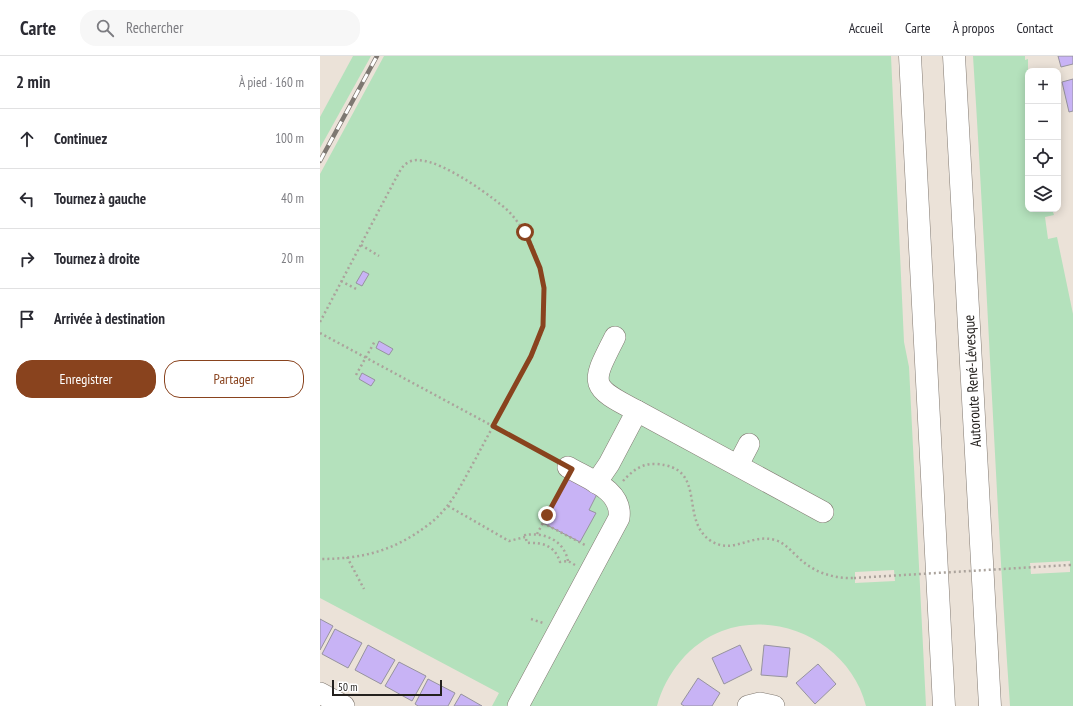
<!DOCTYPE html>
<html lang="fr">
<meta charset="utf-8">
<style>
body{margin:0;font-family:"PT Sans Narrow",sans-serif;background:#f7f7f7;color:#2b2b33}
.controls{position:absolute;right:12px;top:12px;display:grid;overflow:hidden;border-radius:8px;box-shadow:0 2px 10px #0003}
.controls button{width:36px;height:36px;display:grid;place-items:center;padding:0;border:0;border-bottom:1px solid #e1e1e2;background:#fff;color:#2b2b33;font:20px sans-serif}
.scale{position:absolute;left:12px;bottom:10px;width:110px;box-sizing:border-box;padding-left:4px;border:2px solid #24211e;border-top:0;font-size:11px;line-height:14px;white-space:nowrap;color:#24211e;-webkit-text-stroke:3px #fff;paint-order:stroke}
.stop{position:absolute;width:12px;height:12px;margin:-9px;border:3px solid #89431e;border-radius:50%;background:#fff}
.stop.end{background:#89431e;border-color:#fff;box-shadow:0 1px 4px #0008}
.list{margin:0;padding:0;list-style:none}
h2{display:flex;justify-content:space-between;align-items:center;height:52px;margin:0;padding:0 16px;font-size:17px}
h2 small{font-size:13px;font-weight:400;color:#7c7c81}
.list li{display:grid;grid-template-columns:26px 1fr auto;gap:12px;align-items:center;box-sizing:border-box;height:60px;padding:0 16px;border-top:1px solid #e1e1e2}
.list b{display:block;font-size:15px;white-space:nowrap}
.list em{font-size:13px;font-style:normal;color:#7c7c81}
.actions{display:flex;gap:8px;padding:12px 16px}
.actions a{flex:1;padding:9px 0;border:1px solid #89431e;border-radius:16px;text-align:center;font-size:14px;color:#89431e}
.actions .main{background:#89431e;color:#fff}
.icon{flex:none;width:22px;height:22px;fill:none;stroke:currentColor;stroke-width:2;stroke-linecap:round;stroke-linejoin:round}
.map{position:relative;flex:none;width:753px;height:650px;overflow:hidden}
header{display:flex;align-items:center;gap:24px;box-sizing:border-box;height:56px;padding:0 20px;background:#fff;border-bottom:1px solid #e1e1e2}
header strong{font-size:19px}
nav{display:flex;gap:22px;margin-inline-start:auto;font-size:14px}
.search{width:280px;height:36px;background:#f7f7f7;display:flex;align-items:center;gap:10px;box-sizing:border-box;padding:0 14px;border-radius:16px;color:#7c7c81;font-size:15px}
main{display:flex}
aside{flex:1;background:#fff}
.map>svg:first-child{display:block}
.green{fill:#b4e1bc;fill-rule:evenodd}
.building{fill:#c8b3f5;stroke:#96939e}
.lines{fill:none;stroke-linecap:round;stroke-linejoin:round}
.minor-casing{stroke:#827a72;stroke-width:22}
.highway-casing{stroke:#827a72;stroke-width:23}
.path{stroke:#aba39c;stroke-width:2.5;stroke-dasharray:2 3;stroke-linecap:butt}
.minor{stroke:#fff;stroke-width:21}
.highway{stroke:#fff;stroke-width:22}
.rail-casing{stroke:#7e7872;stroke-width:4.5}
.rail{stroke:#fff;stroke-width:3;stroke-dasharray:9;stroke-linecap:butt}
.path-bridge{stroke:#aba39c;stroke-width:2.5;stroke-dasharray:2 3;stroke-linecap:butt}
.route{stroke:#89431e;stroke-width:5}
.labels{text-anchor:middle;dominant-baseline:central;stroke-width:3.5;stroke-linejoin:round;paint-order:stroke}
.street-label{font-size:15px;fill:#24211e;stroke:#fff}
</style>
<header>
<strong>Carte</strong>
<div class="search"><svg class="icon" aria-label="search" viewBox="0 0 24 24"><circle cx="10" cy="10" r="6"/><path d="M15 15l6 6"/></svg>Rechercher</div>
<nav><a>Accueil</a><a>Carte</a><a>À propos</a><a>Contact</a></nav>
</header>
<main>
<aside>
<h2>2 min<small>À pied · 160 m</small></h2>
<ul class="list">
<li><svg class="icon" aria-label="ahead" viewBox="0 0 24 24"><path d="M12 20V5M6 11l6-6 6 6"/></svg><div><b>Continuez</b></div><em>100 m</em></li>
<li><svg class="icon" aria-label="left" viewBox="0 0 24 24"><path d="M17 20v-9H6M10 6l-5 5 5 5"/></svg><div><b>Tournez à gauche</b></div><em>40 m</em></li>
<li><svg class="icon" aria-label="right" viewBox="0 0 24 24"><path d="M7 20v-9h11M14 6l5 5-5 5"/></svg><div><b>Tournez à droite</b></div><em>20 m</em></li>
<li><svg class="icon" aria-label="arrive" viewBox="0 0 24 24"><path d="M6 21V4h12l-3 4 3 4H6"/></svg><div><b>Arrivée à destination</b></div></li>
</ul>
<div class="actions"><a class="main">Enregistrer</a><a>Partager</a></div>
</aside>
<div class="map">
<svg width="753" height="650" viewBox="0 0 753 650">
<rect width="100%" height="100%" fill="#ebe2d8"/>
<g class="green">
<path d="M33,0h18l-51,92v-31z"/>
<path d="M64,0h507l13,286 5,25 17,339h-60c-15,-61 -85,-97 -144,-75 -32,12 -56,42 -65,75h-165l7,-13 -179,-95v-424zM574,514l1,11 -40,2v-11z"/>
<path d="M653,0h52v4l3,-1v150h24l2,6 -9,2 3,22 9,-2 16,77v392h-63c-15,-217 -23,-433 -37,-650zM750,505v11l-39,2 -1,-11z"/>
</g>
<g class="building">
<path d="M738,0h15v8l-12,3z"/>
<path d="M753,23v32l-4,1 -7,-30z"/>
<path d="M43,215l6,3 -7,12 -6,-3z"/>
<path d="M59,285l14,8 -4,6 -13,-7z"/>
<path d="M42,317l13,7 -4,6 -12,-7z"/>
<path d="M248,421l30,15 -9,18 7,3 -16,29 -37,-19z"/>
<path d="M0,563l13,7 -13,24z"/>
<path d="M15,573l27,14 -14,25 -26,-14z"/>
<path d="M48,589l27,15 -14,24 -26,-14z"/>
<path d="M420,589l12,25 -28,14 -12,-26z"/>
<path d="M444,589l26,3 -3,29 -26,-2z"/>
<path d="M79,606l27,14 -14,25 -27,-15z"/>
<path d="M498,608l18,20 -21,20 -19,-21z"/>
<path d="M378,622l22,15 -8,13h-28l-3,-2z"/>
<path d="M108,623l27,14 -7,13h-30l-3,-2z"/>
<path d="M141,638l21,12h-28z"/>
</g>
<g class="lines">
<g class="minor-casing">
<g id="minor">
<path d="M317,355l186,101"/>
<path d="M418,409l11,-21"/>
<path d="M276,427l13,-19 28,-53c-49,-25 -46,-27 -22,-74"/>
<path d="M0,637l24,13"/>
<path d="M198,650l101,-188c4,-28 -31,-39 -51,-51"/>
<path d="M428,650l12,-3 14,3"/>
</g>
</g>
<g class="highway-casing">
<g id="highway">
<path d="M590,0l34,650"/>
<path d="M634,0l36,650"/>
</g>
</g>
<g class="path">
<path d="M41,189l18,11"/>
<path d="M21,225l17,9"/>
<path d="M0,266l76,-144c3,-5 6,-13 13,-16 20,-11 75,29 91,42 10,7 17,17 24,27 11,16 16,36 19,54 2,16 2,34 -2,49 -7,21 -20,41 -31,60 -11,22 -23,43 -34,64 -14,25 -25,50 -48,67 -34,26 -66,34 -108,34"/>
<path d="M0,277l234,126"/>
<path d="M36,319l19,-34"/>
<path d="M303,425c9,-10 19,-18 33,-17 53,3 22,55 55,77 22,14 40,-8 64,-1 10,3 16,11 24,18 14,14 35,21 55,20"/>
<path d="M128,450l61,35 16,-4"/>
<path d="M223,467l42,22"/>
<path d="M217,478l27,-51"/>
<path d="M27,501l17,32"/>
<path d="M248,505c-4,-21 -24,-29 -43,-26l2,8c16,-1 28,3 33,19l8,-1 7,4"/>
<path d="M749,509h4"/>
<path d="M211,563l12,4"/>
</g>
<use href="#minor" class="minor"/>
<use href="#highway" class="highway"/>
<g class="rail-casing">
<path id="rail" d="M0,105l57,-105"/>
</g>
<use href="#rail" class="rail"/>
<path class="path-bridge" d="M534,522l215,-13"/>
</g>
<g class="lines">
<path class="route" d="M205,176l15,36 4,20 -1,38 -12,30 -38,70 79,43 -25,46"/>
</g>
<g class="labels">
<g class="street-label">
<text transform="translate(652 325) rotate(-93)">Autoroute René-Lévesque</text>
</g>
</g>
</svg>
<div class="controls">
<button>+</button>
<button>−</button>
<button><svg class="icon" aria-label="locate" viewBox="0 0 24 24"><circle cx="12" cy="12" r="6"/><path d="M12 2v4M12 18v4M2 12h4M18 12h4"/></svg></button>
<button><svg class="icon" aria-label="layers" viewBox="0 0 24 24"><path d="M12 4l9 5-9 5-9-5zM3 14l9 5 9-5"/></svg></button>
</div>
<div class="scale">50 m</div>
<div class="stop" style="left:205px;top:176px"></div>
<div class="stop end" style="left:227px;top:459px"></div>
</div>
</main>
